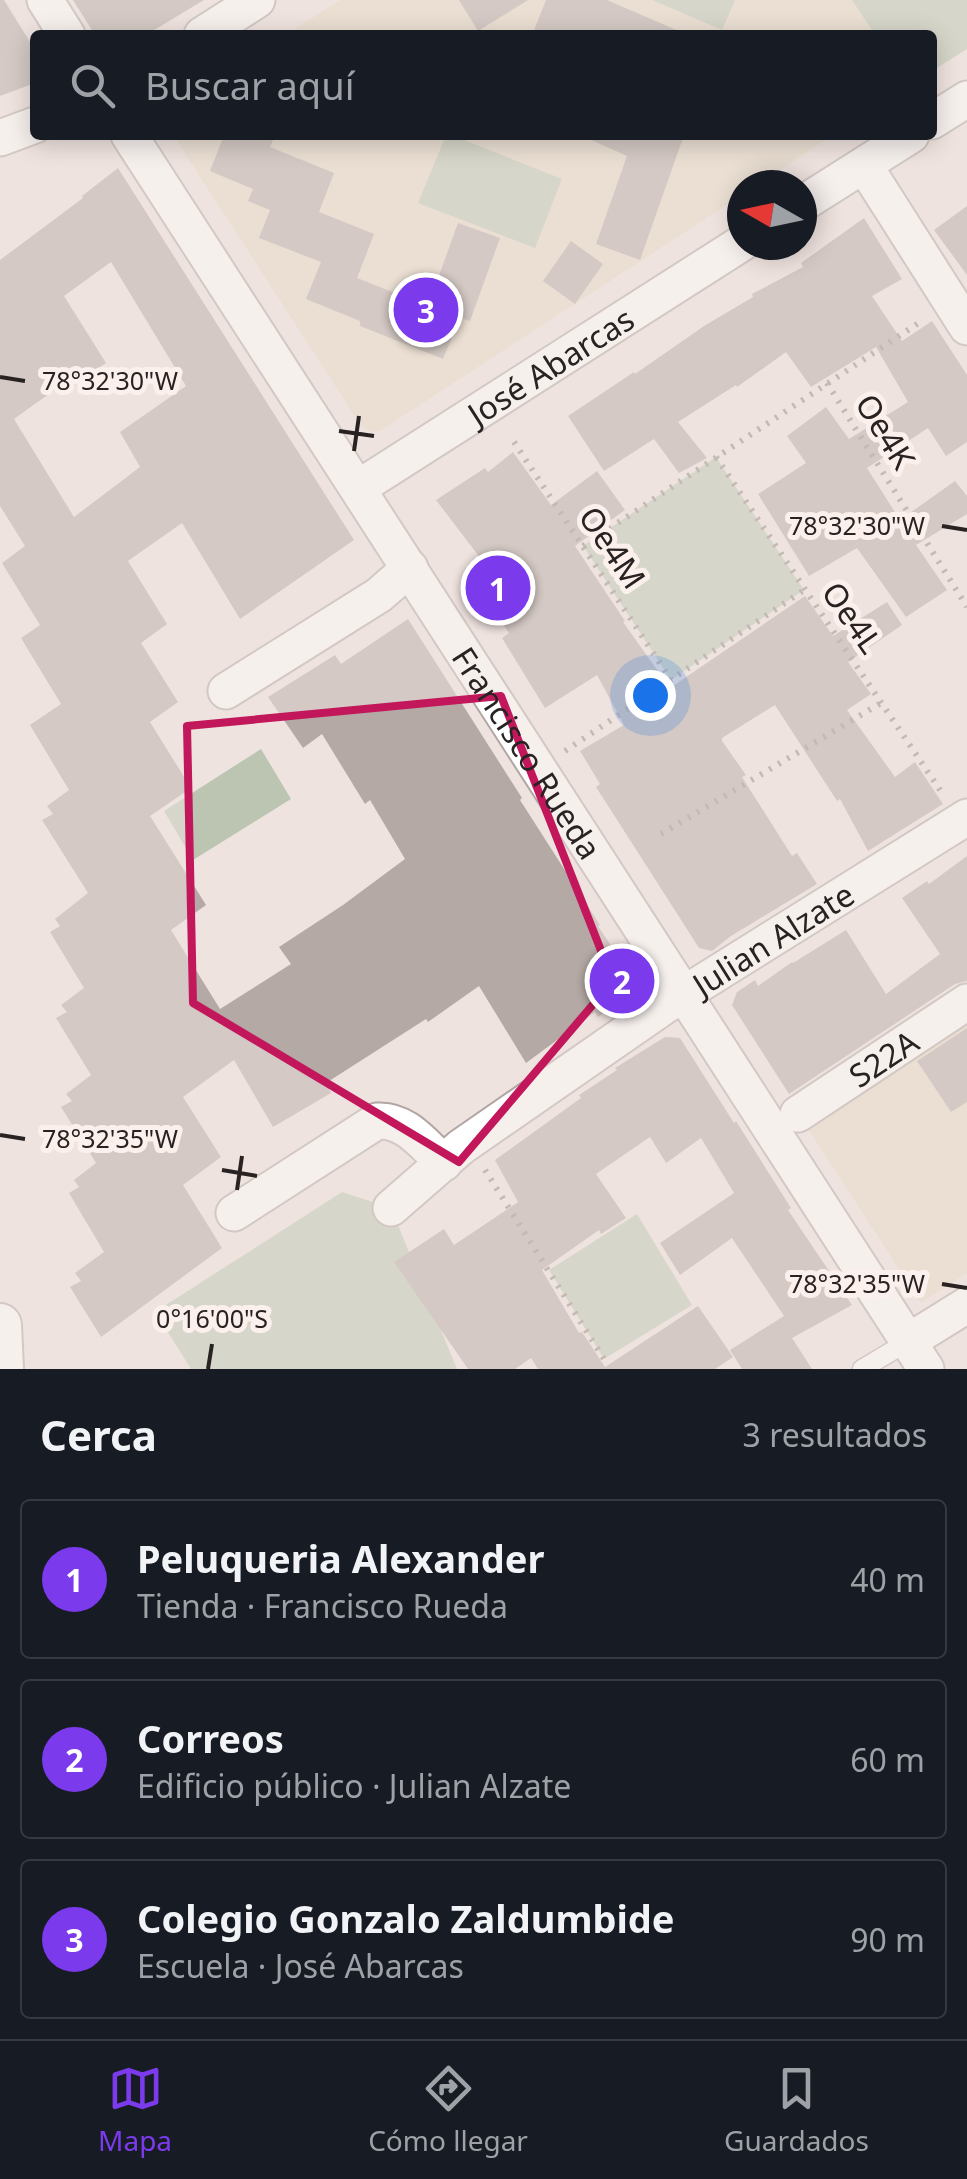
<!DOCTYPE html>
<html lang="es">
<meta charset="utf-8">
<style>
body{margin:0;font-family:"Noto Sans",sans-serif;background:#20242c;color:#f1f3f6}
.compass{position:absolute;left:727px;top:170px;width:90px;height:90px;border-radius:50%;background:#171b24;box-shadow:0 5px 25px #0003;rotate:279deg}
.you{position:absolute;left:650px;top:695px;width:35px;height:35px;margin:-25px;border:8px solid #fff;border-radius:50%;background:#1a73e8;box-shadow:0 0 0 15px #1a73e833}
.badge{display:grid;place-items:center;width:65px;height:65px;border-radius:50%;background:#7c3aed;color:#fff;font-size:32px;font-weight:700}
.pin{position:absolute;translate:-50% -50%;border:5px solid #fff;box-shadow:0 2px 10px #0006}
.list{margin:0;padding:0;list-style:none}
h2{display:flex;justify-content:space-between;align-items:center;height:130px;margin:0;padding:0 40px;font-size:42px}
h2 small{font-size:32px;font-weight:400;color:#9ea1a6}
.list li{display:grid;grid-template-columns:65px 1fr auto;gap:30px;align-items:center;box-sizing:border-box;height:160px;margin:0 20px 20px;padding:0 20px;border:2px solid #363941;border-radius:10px}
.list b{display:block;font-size:38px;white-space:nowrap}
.list p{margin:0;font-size:32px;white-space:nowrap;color:#9ea1a6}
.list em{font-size:32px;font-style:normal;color:#9ea1a6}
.icon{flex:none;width:55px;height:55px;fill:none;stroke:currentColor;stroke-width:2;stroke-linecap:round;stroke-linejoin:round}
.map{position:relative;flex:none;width:967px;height:1369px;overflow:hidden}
.search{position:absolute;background:#171b24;box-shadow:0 5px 25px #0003;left:30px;right:30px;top:30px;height:110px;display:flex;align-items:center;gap:25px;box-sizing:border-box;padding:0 35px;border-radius:10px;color:#9ea1a6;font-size:38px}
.sheet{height:670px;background:#171b24}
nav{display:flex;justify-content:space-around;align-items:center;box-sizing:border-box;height:140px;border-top:2px solid #363941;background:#171b24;font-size:28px;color:#9ea1a6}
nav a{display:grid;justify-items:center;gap:5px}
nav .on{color:#7c3aed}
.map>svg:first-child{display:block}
.education{fill:#e7dac6}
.green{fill:#bbc5b1}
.building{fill:#b4a9a5;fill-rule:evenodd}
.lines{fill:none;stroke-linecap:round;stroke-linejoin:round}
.service-casing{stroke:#b1a6a3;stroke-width:21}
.minor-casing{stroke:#b1a6a3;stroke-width:39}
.tertiary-casing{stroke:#b1a6a3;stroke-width:46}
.path{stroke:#8f8683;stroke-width:6;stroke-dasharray:2.5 8;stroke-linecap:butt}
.service{stroke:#fff;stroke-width:18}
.minor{stroke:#fff;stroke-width:35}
.tertiary{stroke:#fff;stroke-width:42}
.marked{fill:none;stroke:#c2185b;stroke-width:8;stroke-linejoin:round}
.ticks{fill:none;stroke:#282322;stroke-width:4}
.labels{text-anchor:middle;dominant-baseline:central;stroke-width:10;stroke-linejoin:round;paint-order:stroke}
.street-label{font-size:32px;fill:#282322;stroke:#fcf0ec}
.ticks-label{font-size:25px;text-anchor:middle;fill:#282322;stroke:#fcf0ec;stroke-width:10;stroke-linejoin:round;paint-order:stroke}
</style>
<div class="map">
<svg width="967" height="1369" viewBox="0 0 967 1369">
<rect width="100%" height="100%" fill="#efe3df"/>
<g class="education">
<path d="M340,0h627v49l-35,22v-36h-647z"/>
<path d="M173,135h660l-76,50h-15v10l-362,236 -9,1 -10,-6z"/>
<path d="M967,1020v253l-46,30 -115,-177z"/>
</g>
<g class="green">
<path d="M652,0h83l-13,30z"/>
<path d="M852,0h115v49l-35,22v-36h-57z"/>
<path d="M446,135h6l110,44 -27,69 -117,-45z"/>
<path d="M716,457l88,133 -133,90 -88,-134z"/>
<path d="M261,749l30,50 -98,61 -29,-49z"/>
<path d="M342,1192l49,16 66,161h-266l-36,-57z"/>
<path d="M637,1214l55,91 -88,54 -55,-89z"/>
</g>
<g class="building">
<path d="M0,0h4l31,50v33l-35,13z"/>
<path d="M73,0h131l-58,35h-51z"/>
<path d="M459,0h69l-50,31z"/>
<path d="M546,0h61l81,35h-156z"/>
<path d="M224,135h51l-5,12 64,26 -15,39 55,22 -17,44 71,28 30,-83 42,15 -30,83 -10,-3 -17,41 -83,-33v-5l-54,-22 15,-37 -62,-24 11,-28 -22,-9 5,-12 -43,-18z"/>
<path d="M580,135h104l-44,125 -44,-16 31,-88z"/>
<path d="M118,168l236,372 -114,79 -58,-96 -54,38 39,63 -26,19 37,59 -28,20 41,66 -41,28 56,89 -35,25 49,79 71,-45 -12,-17 64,-42 62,-46 -35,-59 -5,4 -43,-70 -19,14 -35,-51 67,-42 6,9 67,-45 114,179 -2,2 80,125 -2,1 42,63 -42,28 -3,-5 -69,51 -47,-77 -51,36 -2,-3 -100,64 5,10 -58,34 -39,-67 -51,37 38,60 -38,28 39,63 -121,89 -31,-50 11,-6 -6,-8 29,-21 -35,-59 10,-6 -5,-7 22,-17 -35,-56 11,-6 -6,-7 25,-19 -35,-57 11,-6 -6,-7 23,-17 -34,-56 10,-6 -5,-7 33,-26 -46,-73 11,-6 -6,-8 22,-16 -39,-65 31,-21 -40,-66 19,-13 -38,-62 23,-17 -25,-40v-246l83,-62 -1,-2zM111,262l75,124 -66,46 20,35 -66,50 -60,-98 46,-33 4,6 42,-29 -42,-67z"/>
<path d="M967,206v69l-33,-45z"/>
<path d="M864,218l38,61 -30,17 30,45 30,-20 35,54v67l-21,14 -18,-28 -61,40 33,52 55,-39 12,15v18l-51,31 31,45 -41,27 -49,-69 -48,28 -51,-82 48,-31 -19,-27 39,-29 23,32 59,-37 -32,-55 -65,40 -25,-35 -49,35 -1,-2 -58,37 29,36 -28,15 -25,-34 -50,32 -36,-55 66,-44 1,2 69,-48 49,-29 -1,-3 51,-27 -2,-4z"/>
<path d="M571,241l32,23 -28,40 -32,-23z"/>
<path d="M513,452l38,53 46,-34 28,39 -50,36 50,75 -2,1 47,66 135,-92 28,40 54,-34 15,23 -54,37 23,32 -24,16 48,67 20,-15 28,42 -75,47 -28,-52 -3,2 -62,-96 -53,33v3l24,34 -4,2 50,79 5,-3 20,31 -86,52 -19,15 -13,-3 -103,-161 4,-3 -20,-33 44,-26 -27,-50 -52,33 -43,-70 7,-5 -32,-46 17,-11 -58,-76 49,-32 3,4z"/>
<path d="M967,856v125l-12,3 -166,110 -57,-89 5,-13 18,-12 3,6 34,-24 1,1 53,-33 40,64 54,-40 -38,-56 25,-17 2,3z"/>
<path d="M967,1028v74l-16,10 -34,-51z"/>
<path d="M665,1037l15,1 54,85 2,-2 55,87 -3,2 64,95 -60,33 20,31h-70l-12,-19 54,-34 -52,-78 -52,37 -20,-32 74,-50 -33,-55 -35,25 -16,-26 -54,37 30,44 -25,16 -2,-4 -57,40 37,63 3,-1 23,35 93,-61 35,51 -18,12h-177l-7,-11 -16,11h-47l-74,-107 50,-33 10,16 64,-43 -23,-42 86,-62 -2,-3 38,-25 -2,-2z"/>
</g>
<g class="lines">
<g class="service-casing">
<path id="service" d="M862,1369l47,-28"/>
</g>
<g class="minor-casing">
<g id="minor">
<path d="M45,0l22,35"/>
<path d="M202,35l55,-35"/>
<path d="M932,121l35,-22"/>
<path id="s1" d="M129,135l797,1234"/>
<path d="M0,138l35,-13"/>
<path d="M864,165l103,162"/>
<path d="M802,204l109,-69"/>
<path id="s2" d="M358,488l384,-245"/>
<path d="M226,691l153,-96 31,-27"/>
<path id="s3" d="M798,1114l169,-112"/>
<path id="s4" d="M391,1208l70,-61 202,-140 304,-190"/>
<path d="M234,1213l143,-92c29,-2 47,24 67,42"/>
<path d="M909,1341l58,-36"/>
</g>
</g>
<g class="tertiary-casing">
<path id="tertiary" d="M0,1325l2,44"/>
</g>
<g class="path">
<path d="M827,383l140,224"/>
<path d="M514,442l157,238"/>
<path d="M716,457l228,339"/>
<path d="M583,546l340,-226"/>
<path d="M565,751l239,-161"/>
<path d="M661,834l220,-131"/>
<path d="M485,1170l119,189"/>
</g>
<use href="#service" class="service"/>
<use href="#minor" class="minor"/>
<use href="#tertiary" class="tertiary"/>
</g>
<path d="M0 0H967V1369H0ZM501,696l112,285 -154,181 -266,-159 -6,-277z" fill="#efe3df" fill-opacity=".55" fill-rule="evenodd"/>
<path class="marked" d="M501,696l112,285 -154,181 -266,-159 -6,-277z"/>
<path class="ticks" d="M0,377l25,4M339,431l35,5M354,451l5,-35M942,526l25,4M0,1135l25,4M222,1170l35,6M237,1190l5,-34M942,1284l25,4M208,1369l4,-25"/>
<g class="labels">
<g class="street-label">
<text stroke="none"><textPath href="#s2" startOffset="228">José Abarcas</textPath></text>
<text transform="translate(886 431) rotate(58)">Oe4K</text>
<text transform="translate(613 547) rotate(56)">Oe4M</text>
<text transform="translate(853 617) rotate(55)">Oe4L</text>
<text stroke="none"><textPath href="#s1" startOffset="735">Francisco Rueda</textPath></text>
<text stroke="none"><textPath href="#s4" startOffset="468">Julian Alzate</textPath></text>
<text stroke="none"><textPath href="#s3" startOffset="102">S22A</textPath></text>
</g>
</g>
<g class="ticks-label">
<text x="110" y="390">78°32'30"W</text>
<text x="857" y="535">78°32'30"W</text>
<text x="110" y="1148">78°32'35"W</text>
<text x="857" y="1293">78°32'35"W</text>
<text x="212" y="1328">0°16'00"S</text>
</g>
</svg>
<svg class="compass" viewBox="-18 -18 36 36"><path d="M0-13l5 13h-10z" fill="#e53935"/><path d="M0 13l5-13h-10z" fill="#9ea1a6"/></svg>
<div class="you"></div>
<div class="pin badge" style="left:498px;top:588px">1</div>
<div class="pin badge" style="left:622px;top:981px">2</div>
<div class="pin badge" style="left:426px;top:310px">3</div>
<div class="search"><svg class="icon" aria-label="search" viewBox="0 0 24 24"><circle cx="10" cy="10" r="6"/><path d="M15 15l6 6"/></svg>Buscar aquí</div>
</div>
<section class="sheet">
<h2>Cerca<small>3 resultados</small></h2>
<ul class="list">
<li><span class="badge">1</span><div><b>Peluqueria Alexander</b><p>Tienda · Francisco Rueda</p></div><em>40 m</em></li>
<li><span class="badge">2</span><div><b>Correos</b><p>Edificio público · Julian Alzate</p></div><em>60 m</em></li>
<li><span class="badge">3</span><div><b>Colegio Gonzalo Zaldumbide</b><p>Escuela · José Abarcas</p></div><em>90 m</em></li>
</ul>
</section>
<nav>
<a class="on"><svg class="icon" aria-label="map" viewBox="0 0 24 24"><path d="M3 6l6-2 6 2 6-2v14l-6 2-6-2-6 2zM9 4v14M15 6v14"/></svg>Mapa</a>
<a><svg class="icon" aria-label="directions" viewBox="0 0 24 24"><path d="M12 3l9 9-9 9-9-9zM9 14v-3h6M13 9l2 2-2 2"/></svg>Cómo llegar</a>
<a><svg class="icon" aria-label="saved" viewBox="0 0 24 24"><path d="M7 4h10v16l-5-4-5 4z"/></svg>Guardados</a>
</nav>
